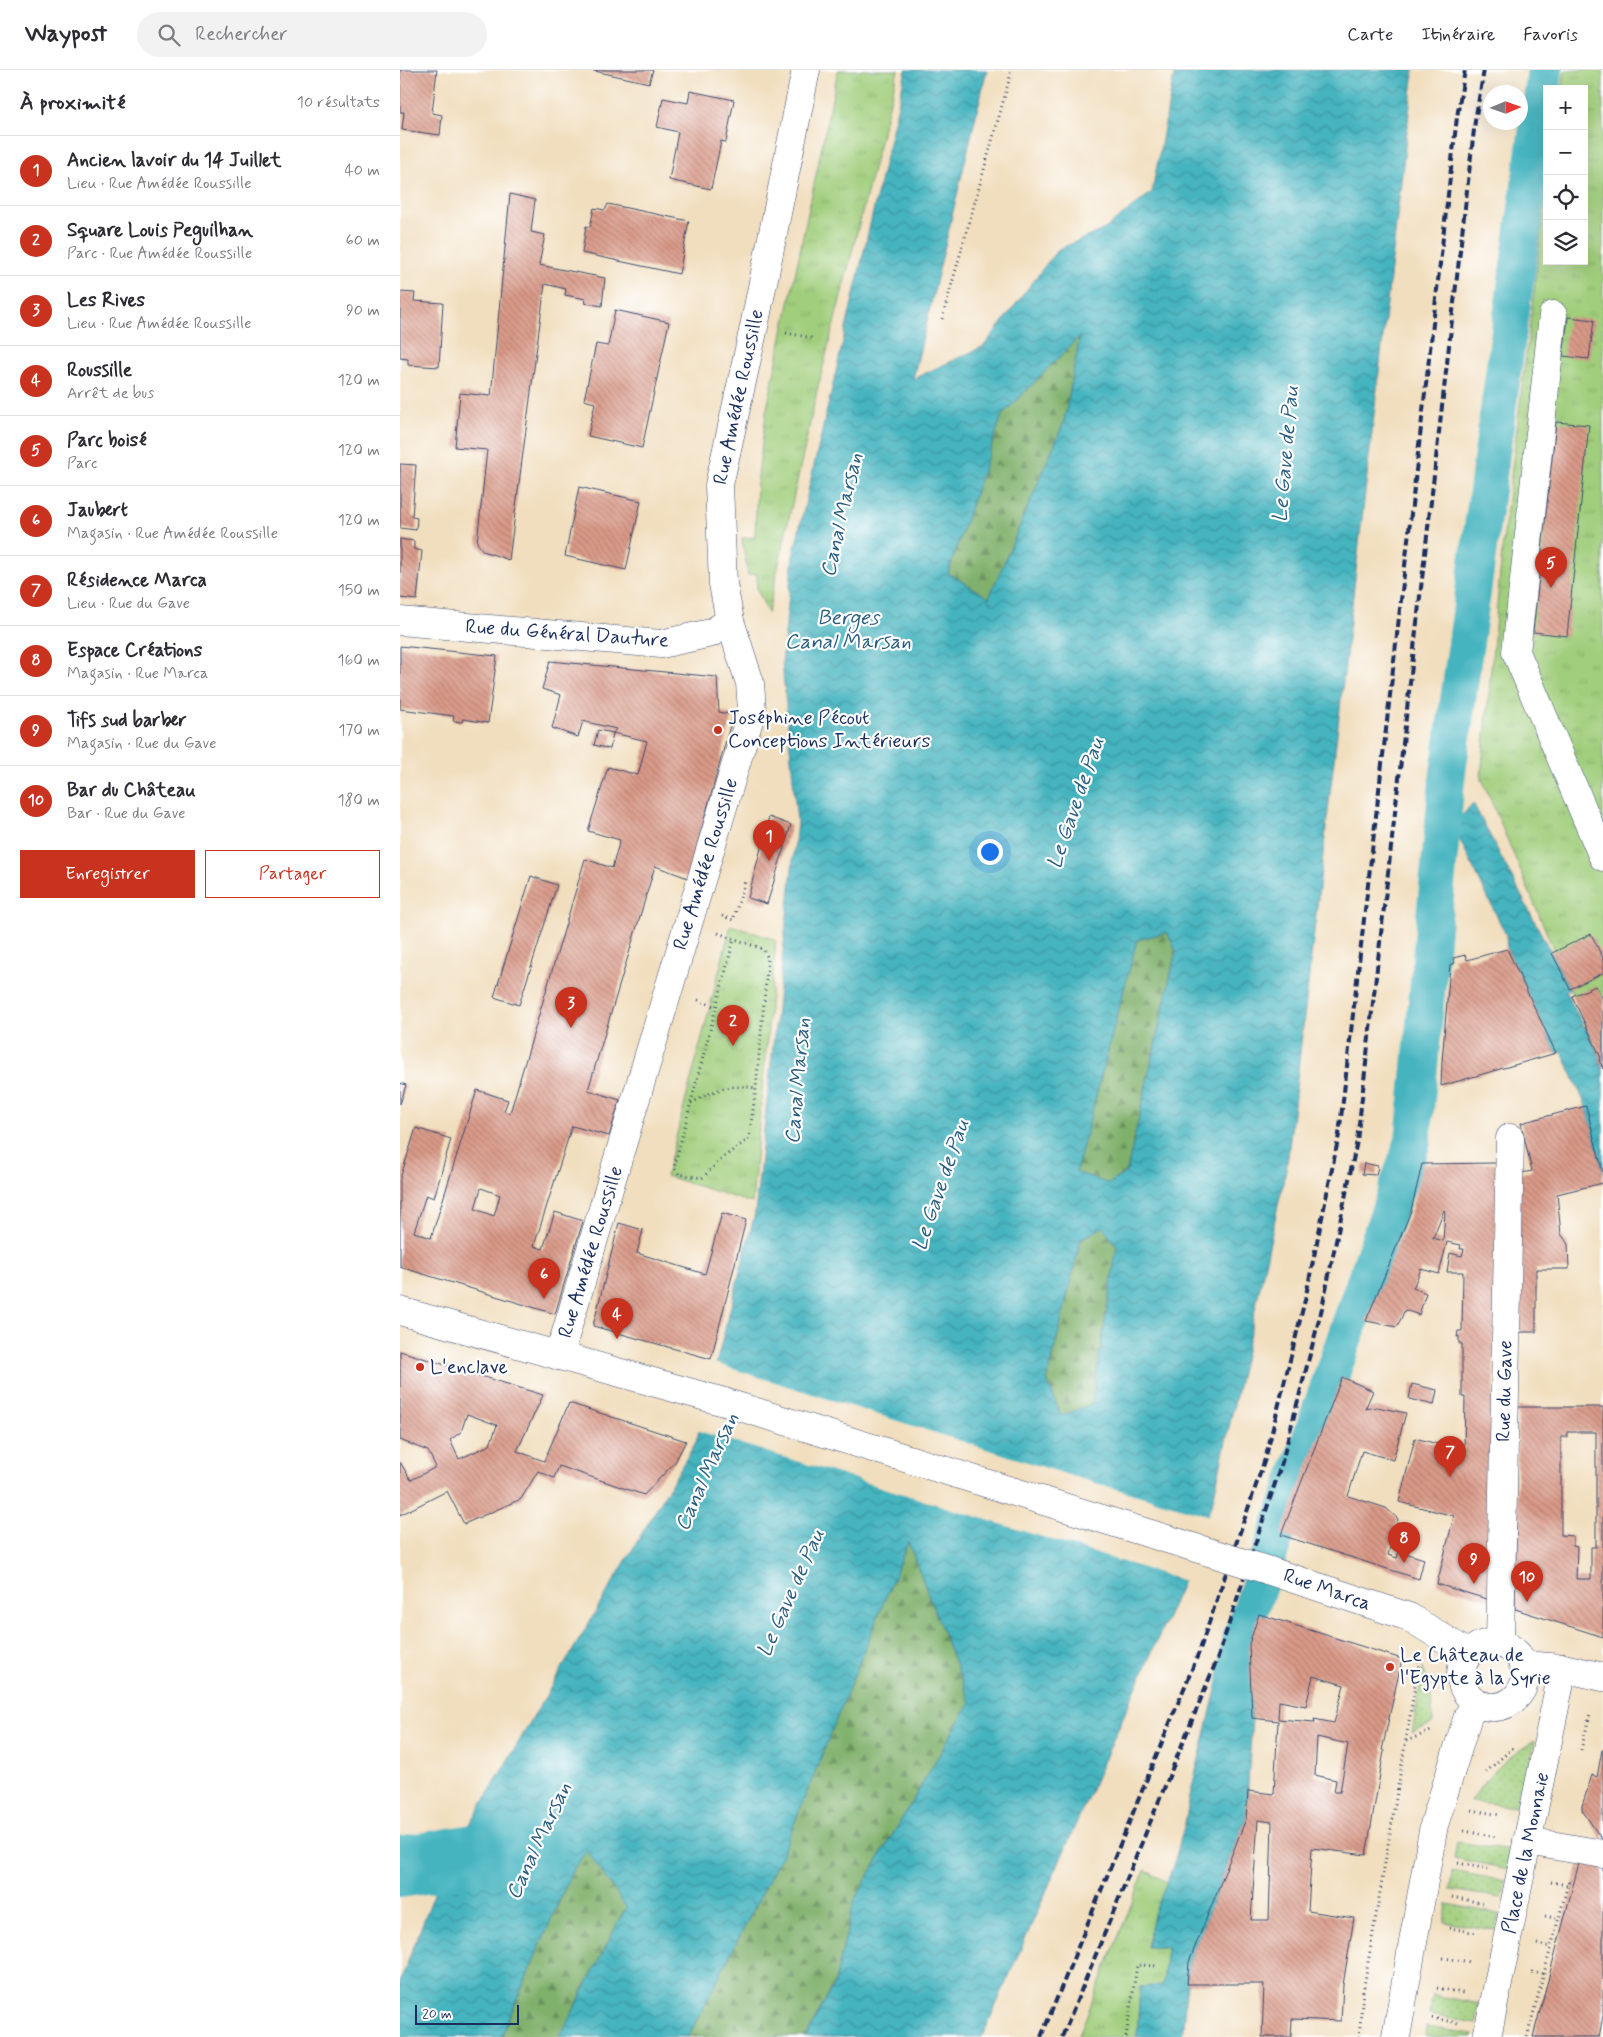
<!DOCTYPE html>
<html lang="fr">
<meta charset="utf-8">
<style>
body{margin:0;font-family:Mynerve,sans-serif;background:#f2f2f3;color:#2b2b33}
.controls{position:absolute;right:15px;top:15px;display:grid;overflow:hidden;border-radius:0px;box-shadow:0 5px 20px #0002}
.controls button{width:45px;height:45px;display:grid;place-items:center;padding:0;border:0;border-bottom:1px solid #e1e1e2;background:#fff;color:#2b2b33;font:25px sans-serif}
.compass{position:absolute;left:1083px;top:15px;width:45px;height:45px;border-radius:50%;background:#fff;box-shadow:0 5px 20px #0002;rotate:88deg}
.scale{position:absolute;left:15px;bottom:12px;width:104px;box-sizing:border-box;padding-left:5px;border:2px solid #1b2f5e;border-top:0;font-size:14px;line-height:18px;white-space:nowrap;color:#1b2f5e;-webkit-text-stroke:4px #fff;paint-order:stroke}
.you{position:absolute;left:589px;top:781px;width:18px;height:18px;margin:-12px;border:4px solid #fff;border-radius:50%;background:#1a73e8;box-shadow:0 0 0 8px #1a73e833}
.badge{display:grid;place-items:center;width:32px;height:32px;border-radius:50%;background:#c8321e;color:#fff;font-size:16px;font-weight:700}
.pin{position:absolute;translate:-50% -41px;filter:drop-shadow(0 1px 2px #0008)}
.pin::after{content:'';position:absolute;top:26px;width:18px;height:15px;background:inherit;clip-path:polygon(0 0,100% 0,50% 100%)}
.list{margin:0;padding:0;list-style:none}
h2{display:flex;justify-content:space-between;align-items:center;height:65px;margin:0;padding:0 20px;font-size:21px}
h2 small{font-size:16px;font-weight:400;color:#7c7c81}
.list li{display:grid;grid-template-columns:32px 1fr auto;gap:15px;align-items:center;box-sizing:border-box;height:70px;padding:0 20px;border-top:1px solid #e1e1e2}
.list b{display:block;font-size:19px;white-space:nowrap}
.list p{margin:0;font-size:16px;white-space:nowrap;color:#7c7c81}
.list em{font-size:16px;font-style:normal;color:#7c7c81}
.actions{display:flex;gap:10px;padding:15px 20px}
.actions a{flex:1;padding:11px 0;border:1px solid #c8321e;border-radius:0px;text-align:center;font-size:18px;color:#c8321e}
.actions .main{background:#c8321e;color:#fff}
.icon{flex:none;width:28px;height:28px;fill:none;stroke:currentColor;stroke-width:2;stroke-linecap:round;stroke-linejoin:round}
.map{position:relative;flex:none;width:1203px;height:1967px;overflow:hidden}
header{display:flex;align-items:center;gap:30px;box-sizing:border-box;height:70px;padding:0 25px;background:#fff;border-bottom:1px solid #e1e1e2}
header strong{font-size:24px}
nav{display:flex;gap:28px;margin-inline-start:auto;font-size:18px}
.search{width:350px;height:45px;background:#f2f2f3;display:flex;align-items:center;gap:12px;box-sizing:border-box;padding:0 18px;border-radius:28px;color:#7c7c81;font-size:19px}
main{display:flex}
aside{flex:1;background:#fff}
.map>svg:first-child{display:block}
.grass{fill:url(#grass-dots);stroke:#5e7e6d}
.forest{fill:url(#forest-firs);stroke:#4e7065}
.park{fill:url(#park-tufts);stroke:#5e7e6d}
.water{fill:url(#water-waves);stroke:#30728e;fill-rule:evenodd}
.pier{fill:#f1debe}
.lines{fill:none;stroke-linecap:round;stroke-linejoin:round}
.canal{stroke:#45b4bf;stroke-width:36}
.river{stroke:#45b4bf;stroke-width:62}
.building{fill:url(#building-back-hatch);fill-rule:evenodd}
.minor-casing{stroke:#3b496c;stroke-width:29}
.major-casing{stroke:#3b496c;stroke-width:29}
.path{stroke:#3b496c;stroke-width:3;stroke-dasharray:1 4;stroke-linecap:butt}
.minor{stroke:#fff;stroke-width:28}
.major{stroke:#fff;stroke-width:28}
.rail{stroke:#1b2f5e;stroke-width:4;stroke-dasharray:8 4;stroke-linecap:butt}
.major-bridge-casing{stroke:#3b496c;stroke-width:29;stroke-linecap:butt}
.major-bridge{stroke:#fff;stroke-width:28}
.poi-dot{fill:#c8321e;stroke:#fff;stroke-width:2}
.labels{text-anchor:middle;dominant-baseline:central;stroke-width:4.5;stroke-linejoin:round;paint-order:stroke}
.street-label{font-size:20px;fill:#1b2f5e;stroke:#fff}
.poi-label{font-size:20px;fill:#1b2f5e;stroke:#fff;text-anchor:start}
.water-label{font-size:21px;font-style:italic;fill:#2a5e80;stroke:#fff}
</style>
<header>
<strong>Waypost</strong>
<div class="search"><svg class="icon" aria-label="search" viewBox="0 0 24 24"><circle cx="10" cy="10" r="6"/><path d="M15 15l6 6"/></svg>Rechercher</div>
<nav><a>Carte</a><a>Itinéraire</a><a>Favoris</a></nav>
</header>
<main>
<aside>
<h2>À proximité<small>10 résultats</small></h2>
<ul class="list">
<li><span class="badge">1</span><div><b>Ancien lavoir du 14 Juillet</b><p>Lieu · Rue Amédée Roussille</p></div><em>40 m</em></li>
<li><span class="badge">2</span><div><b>Square Louis Peguilhan</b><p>Parc · Rue Amédée Roussille</p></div><em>60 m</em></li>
<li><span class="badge">3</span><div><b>Les Rives</b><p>Lieu · Rue Amédée Roussille</p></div><em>90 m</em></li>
<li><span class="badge">4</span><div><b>Roussille</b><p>Arrêt de bus</p></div><em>120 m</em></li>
<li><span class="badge">5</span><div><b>Parc boisé</b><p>Parc</p></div><em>120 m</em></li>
<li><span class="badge">6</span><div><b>Jaubert</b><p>Magasin · Rue Amédée Roussille</p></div><em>120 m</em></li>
<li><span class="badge">7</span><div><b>Résidence Marca</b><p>Lieu · Rue du Gave</p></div><em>150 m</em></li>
<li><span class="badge">8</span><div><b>Espace Créations</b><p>Magasin · Rue Marca</p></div><em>160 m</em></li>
<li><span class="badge">9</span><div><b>Tifs sud barber</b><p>Magasin · Rue du Gave</p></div><em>170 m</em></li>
<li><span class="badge">10</span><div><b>Bar du Château</b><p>Bar · Rue du Gave</p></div><em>180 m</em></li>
</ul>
<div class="actions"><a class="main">Enregistrer</a><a>Partager</a></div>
</aside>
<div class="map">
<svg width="1203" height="1967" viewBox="0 0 1203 1967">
<defs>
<pattern id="grass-dots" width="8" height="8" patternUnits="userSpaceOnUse" patternTransform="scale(1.25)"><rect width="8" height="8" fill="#a0ce7c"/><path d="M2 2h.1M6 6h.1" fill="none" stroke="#89b16e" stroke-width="1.8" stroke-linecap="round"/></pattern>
<pattern id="forest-firs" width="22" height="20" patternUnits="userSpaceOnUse" patternTransform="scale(1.25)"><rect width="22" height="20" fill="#80b16c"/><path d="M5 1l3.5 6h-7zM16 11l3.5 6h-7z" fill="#68905c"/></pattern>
<pattern id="park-tufts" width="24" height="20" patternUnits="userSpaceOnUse" patternTransform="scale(1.25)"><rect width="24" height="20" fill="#a0ce7c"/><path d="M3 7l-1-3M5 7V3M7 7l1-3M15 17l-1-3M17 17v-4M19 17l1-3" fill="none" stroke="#89b16e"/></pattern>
<pattern id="water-waves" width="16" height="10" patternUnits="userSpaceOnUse" patternTransform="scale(1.25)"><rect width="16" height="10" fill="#45b4bf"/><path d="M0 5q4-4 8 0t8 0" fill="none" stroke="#39939e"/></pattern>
<pattern id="building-back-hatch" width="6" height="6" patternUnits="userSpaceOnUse" patternTransform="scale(1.25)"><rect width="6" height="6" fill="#da9a88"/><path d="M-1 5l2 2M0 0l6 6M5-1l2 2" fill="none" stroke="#b07e72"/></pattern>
</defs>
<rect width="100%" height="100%" fill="#fff"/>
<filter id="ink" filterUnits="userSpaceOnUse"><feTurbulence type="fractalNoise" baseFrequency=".02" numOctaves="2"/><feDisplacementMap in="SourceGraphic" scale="10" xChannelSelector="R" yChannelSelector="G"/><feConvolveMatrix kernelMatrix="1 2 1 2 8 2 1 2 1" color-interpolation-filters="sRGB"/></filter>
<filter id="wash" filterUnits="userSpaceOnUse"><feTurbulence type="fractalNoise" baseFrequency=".0096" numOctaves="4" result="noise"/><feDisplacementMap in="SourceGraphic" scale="20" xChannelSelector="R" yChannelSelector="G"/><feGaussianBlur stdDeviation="1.12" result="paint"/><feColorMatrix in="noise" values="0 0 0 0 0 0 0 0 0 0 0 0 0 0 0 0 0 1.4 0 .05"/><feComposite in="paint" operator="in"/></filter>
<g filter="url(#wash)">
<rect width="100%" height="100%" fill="#f1debe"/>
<g class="grass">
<path d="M1023,1598l7,18 3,37 -21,10z"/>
<path d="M1135,1671l-14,67 -50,-7c16,-25 37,-46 64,-60z"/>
<path d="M1057,1772l55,8 -4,19 -54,-11z"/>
<path d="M1052,1801l54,10 -4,17 -52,-8z"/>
<path d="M1047,1834l52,10 -4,16 -51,-8z"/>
<path d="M1033,1925l47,9 -4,19 -47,-8z"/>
<path d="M1027,1957l46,7v3h-47z"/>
</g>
<g class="forest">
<path d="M680,265l-16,87 -75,176 -41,-25 54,-158z"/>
<path d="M767,862l9,19 -49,220 -18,13 -33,-12 61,-232z"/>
<path d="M703,1157l14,19 -25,158 -31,12 -14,-36 34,-141z"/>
<path d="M508,1471l62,161 -116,199 -19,81 -29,55h-118l94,-183z"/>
<path d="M187,1780l39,57 -66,130h-59l71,-166z"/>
</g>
<g class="park">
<path d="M438,0h60l-81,321 -49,222 -11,-24v-15l-9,1 -6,-37 13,-1 2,-54 9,-70z"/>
<path d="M1165,0h38v997l-122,-290 22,-236 44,-355v75h37v-172h-22z"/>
<path d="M331,855l45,15 -24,263 -86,-27z"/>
<path d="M745,1800l22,12 -13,32 -7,33h20l-4,38 -23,2 -3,50h-59z"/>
</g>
<g class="water">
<path d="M506,0h81l-74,309 71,-33 73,-96 48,-21 47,-37 23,-122h239l-127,1095 -74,335 -32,86 -199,451h-176l29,-55 19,-81 116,-199 -62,-160 -126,312 -94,183h-128l66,-130 -39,-56 -15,20 -71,166h-101v-55l44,-114 252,-426 59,-229 42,-391 -15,-160 11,-106zM680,266l-16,86 -75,176 -41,-25 54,-158zM767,862l9,19 -49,220 -18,13 -33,-12 61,-232zM703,1157l14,19 -25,158 -31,12 -14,-36 34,-141z"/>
<path d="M1073,733l97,186 -5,2 36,67 -2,2 4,10v103l-17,-67 -24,-54 -6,1 -49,-104 -1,-14 -53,-109z"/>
<path d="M828,1572l21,2 3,74 -6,101 -57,143 -7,75h-45l3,-50 23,-2 4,-38h-20l7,-33 19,-47 12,-44 6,-32 25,-101 5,-10z"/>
</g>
<path class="pier" d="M314,1293l367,116 129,37 -25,65 -489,-151z"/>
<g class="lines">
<path class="canal" d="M834,1622l5,-49 174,-502 34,-361 98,-710"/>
<path class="river" d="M0,1797l136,-22"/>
</g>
<g id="blocks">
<g class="building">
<path d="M0,0h37l-5,43 10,2 -2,20 -38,-5 2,-18h-4z"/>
<path d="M190,0h63l-4,13z"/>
<path d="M290,21l44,9 -8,42 -5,-1 -10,48 -42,-9 9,-48 -21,-5 6,-29 25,5z"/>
<path d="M110,124l25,6 -4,32 14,3 -6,30 66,13 -3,28 -17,-3 1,-4 -21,-4 1,-6 -21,-5 -36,276 -26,-9 -6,-8 10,-93 -32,-3 5,-54 31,3z"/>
<path d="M208,134l81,17 -10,53 -97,-21 4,-27 4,1 4,-19 11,2z"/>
<path d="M0,222l15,1 -1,8 29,2 -4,64 -31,-2v-6l-8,-1z"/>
<path d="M215,240l54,12 -27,126 -54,-12 7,-33 -11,-3 12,-56 12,2z"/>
<path d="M1168,247l26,3 -5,39 -26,-3z"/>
<path d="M1156,352l33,3 -22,211 -34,-4z"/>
<path d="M0,394l16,1 -4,52 5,1 -1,12 -16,-2z"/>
<path d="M179,417l62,14 -15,69 -61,-14z"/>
<path d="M0,469l14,2v8l8,2 -5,49 -17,-2z"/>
<path d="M0,576l97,10 -9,67 -25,-4 -1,3 -9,-1 1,-5 -54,-7z"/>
<path d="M150,591l167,16 2,35 14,3 -45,163 -33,-12 -67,224 32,10 -11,36 -37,-10 -38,120 9,3 12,-37 28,9 -28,93 -155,-47v-88l16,-51 35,11 -17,59 -8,-3 -12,37 17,6 46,-148 31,10 -4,11 6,2 75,-254 27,9 8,-28 -32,-9 20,-64 30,8 9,-34 -34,-8 3,-4 -33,-8 -5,16 -26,-9 9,-33 -19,-6zM81,1118l19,7 -6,21 -19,-7z"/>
<path d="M198,660l15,3 -3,16 -16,-4z"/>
<path d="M369,747l22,8 -24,79 -19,-6z"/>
<path d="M131,806l26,9 -38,120 -25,-8z"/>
<path d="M1191,864l12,24v15l-33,16 -18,-36z"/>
<path d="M1107,879l49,104 -115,33 1,-24 8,-97 5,-2 -2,-5 12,-3 2,5z"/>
<path d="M1196,916l7,13v70l-4,-9 2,-2 -29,-62z"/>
<path d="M0,1013l6,2 -6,19z"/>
<path d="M1186,1036l17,67v10l-46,11 4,40 7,10 1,25h-33v63h-18l-1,-158 15,-3 -11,-48z"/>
<path d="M964,1093l14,3 -2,9 -14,-1z"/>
<path d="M1097,1093l-7,437 -53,-16 17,-68 -55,-14 16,-64 49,13 1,-54h-3v-53l-3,-1v-7l-2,1 1,-6h4l1,-59h-16l3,-19 12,3 2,-7h-4l1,-4 -14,-3 -8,32 -18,-5 -8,19 13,5 -7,22 -14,-5 -8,17 -31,-6 45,-110 11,-47zM1044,1140l1,1 -2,30 -10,-3z"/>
<path d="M322,1143l24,7 -35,139 -118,-33 26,-103 24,7 -6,23 68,21z"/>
<path d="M0,1281l143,44 -26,56 27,10 25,-58 117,38 -11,21 -31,33 -85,-29 -5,12 -16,-7 -17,28 -57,25 -17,-33 -47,24v-53l11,18 25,-13 -8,-16 -28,-11zM67,1344l30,11 -7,20 -31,14 -9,-19 11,-8z"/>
<path d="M942,1307l31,14 -8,18 12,-2 29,6 -13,47 -31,-9 -14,45 38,12 12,11 -10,36 9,3 2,-7 25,8 -5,20 -138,-44z"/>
<path d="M1012,1314l25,6 -3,15 -25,-6z"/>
<path d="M1118,1337h85v230l-88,-28zM1167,1362h29v115h-5v32h-15l1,-32 -4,-1v-10l-12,-1v-98h6z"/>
<path d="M859,1544l143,45 -20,91 2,1 -18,104 -54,-7 -4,63 46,7 -11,67 -2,36 -49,-2 -1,18h-29l2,-53h-77l2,-22 57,-143 2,-28 26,3 4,-73 -26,-3 -3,-74zM913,1606l31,9 -10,38 -20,-4 1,3 -37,-3 1,-18 27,5zM917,1667l31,7 -8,48h-6l2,-12 -21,-5zM858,1750l14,2 -3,98h-18z"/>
<path d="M1202,1680h1v91l-21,-31v-4l10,-31 5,2z"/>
<path d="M1179,1793l24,1v152l-4,21h-66z"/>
</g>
</g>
</g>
<g filter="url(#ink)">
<use href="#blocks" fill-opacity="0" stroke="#3b496c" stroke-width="1"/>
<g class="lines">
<g class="minor-casing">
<g id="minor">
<path d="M1153,245l-37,337 87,205"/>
<path d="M0,551l261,23 50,-11 19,-12"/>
<path d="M159,1286l193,-646 -2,-27 -20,-62 -7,-37 -4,-99 35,-158 52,-257"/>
<path d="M1100,1574l10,-506"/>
<path d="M1123,1595l40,3 40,9"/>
<path d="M1127,1771l76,13"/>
<path d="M1087,1967l76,-369"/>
</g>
</g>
<g class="major-casing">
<g id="major">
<path d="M0,1241l324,91"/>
<path d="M867,1500l142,47 60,37"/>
<circle cx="1093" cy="1605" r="32"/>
<path d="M996,1967l38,-212 34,-109 9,-13"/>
</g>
</g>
<g class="path">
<path d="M542,249l70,-249"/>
<path d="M386,263l26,5"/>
<path d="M322,846l11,4 12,-38"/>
<path d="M318,863l45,16 5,9 -12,130 -7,51 -24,17 -23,22 -23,-4 -5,-7 60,-228"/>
<path d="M298,930l18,7"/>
<path d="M291,1033c27,-14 34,-19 65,-15"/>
<path d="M1006,1671l25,-10"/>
<path d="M1181,1680l9,-36"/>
<path d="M1086,1702l29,-26"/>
<path d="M1072,1740l28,5"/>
<path d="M1064,1761l33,6"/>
<path d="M1058,1793l30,6"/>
<path d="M1151,1812l17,3"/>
<path d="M1052,1827l30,6"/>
<path d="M1145,1846l14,3"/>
<path d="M1049,1858l28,5"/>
<path d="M1137,1874l14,3"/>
<path d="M1043,1888l28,4"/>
<path d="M1132,1902l12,2"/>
<path d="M1037,1918l26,5"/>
<path d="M1032,1948l26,5"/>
<path d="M726,1967l11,-72 22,1"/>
<path d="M959,1967l4,-45 56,-329 -1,-3"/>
<path d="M1127,1967l42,-157"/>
</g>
<use href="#minor" class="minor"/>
<use href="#major" class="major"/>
<g class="rail">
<path d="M641,1967l158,-385 67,-196 39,-156 34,-165 118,-1018 8,-47"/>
<path d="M662,1967l156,-380 64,-195 40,-154 35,-167 118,-1020 9,-51"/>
</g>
<g class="major-bridge-casing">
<path id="major-bridge" d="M324,1332l543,168"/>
</g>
<use href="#major-bridge" class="major-bridge"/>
</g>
</g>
<g class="poi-dot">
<circle cx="318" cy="660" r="5"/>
<circle cx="20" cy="1297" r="5"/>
<circle cx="990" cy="1597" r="5"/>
</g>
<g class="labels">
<g class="street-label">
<text transform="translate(339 327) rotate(-78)">Rue Amédée Roussille</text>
<text transform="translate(167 564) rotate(4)">Rue du Général Dauture</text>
<text transform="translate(306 794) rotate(-73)">Rue Amédée Roussille</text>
<text transform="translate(191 1182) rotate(-73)">Rue Amédée Roussille</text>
<text transform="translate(1105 1321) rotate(-89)">Rue du Gave</text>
<text transform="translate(927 1520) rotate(19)">Rue Marca</text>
<text transform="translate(1126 1783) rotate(-78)">Place de la Monnaie</text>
</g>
<g class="poi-label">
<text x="328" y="648">Joséphine Pécout<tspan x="328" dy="23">Conceptions Intérieurs</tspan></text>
<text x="30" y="1297">L'enclave</text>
<text x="1000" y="1585">Le Château de<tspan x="1000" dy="23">l'Egypte à la Syrie</tspan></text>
</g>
<g class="water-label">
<text transform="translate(886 384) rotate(-85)">Le Gave de Pau</text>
<text transform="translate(442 445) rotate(-77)">Canal Marsan</text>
<text x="448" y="548">Berges<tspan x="448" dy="24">Canal Marsan</tspan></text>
<text transform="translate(676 733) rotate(-71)">Le Gave de Pau</text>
<text transform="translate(398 1011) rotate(-85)">Canal Marsan</text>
<text transform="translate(541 1115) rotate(-71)">Le Gave de Pau</text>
<text transform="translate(307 1402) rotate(-66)">Canal Marsan</text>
<text transform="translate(391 1523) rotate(-66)">Le Gave de Pau</text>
<text transform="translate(139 1771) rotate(-65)">Canal Marsan</text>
</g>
</g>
</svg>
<div class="controls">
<button>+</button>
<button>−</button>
<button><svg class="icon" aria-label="locate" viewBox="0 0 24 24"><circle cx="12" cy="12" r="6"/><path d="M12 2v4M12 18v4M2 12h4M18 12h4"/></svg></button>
<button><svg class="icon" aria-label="layers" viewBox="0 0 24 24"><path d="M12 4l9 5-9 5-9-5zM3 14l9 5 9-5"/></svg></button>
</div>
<svg class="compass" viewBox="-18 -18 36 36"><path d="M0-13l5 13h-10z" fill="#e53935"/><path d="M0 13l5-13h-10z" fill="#7c7c81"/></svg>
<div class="scale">20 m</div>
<div class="you"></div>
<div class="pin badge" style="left:369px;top:791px">1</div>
<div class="pin badge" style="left:333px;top:976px">2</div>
<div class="pin badge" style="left:171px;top:958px">3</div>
<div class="pin badge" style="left:217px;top:1269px">4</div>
<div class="pin badge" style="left:1151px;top:518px">5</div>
<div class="pin badge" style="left:144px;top:1229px">6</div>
<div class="pin badge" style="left:1050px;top:1407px">7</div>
<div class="pin badge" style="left:1004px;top:1493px">8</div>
<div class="pin badge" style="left:1074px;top:1514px">9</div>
<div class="pin badge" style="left:1127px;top:1532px">10</div>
</div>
</main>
